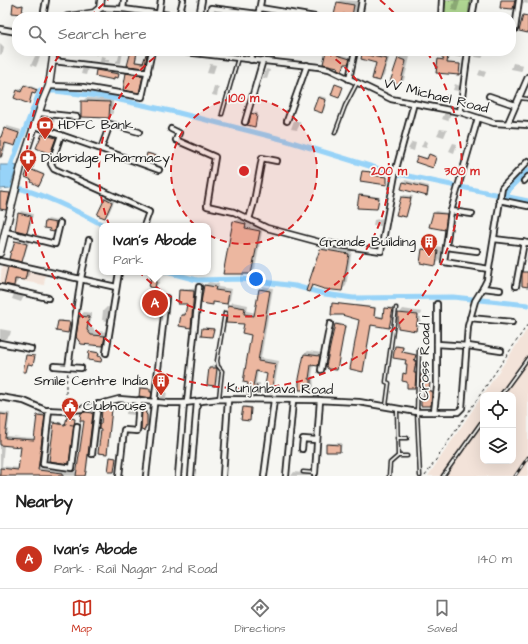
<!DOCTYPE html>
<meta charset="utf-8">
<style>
body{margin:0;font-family:"Architects Daughter",sans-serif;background:#f2f2f2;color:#222}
.controls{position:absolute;right:12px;bottom:12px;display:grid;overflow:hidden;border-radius:8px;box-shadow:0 4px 16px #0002}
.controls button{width:36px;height:36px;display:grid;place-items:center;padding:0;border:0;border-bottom:1px solid #e0e0e0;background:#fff;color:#222;font:20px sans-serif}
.you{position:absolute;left:256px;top:279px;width:14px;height:14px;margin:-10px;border:3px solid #fff;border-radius:50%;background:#1a73e8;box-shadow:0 0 0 6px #1a73e833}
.badge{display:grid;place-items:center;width:26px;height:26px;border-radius:50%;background:#c8321e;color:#fff;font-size:13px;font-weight:700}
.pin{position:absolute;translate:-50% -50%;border:2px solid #fff;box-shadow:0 1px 4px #0006}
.popup{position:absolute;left:99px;top:223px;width:112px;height:52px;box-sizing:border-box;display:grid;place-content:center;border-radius:8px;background:#fff;filter:drop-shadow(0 1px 3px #0005);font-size:13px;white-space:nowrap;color:#767676}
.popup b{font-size:15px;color:#222}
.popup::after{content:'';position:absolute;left:50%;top:100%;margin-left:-8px;border:8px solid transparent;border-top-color:#fff}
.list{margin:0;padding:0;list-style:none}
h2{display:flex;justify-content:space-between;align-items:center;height:52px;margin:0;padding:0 16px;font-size:17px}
h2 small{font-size:13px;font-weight:400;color:#767676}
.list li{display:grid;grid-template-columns:26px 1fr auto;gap:12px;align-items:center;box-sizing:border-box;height:60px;padding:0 16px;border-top:1px solid #e0e0e0}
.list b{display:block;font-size:15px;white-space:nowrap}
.list p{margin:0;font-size:13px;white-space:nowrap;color:#767676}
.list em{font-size:13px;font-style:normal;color:#767676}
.icon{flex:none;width:22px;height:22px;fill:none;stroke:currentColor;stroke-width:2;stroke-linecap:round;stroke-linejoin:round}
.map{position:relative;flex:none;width:528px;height:476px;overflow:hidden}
.search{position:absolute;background:#fff;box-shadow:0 4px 16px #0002;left:12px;right:12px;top:12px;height:44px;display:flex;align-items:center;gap:10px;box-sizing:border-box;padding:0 14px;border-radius:16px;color:#767676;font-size:15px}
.sheet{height:112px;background:#fff}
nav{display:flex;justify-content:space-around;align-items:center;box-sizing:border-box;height:56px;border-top:1px solid #e0e0e0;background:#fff;font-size:11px;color:#767676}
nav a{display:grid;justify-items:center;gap:2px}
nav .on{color:#c8321e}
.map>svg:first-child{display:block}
.built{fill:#f3e3d9;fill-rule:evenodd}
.green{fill:#afd692;stroke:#667957}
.water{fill:#97d3f8;stroke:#668aa0}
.shadow{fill:#0003;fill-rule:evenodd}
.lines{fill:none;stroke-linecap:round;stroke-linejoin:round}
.canal{stroke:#97d3f8;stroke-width:5}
.building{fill:#ecb7a0;stroke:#1c1c1c}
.service-casing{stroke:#1c1c1c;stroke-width:5}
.minor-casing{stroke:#1c1c1c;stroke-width:8}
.secondary-casing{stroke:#1c1c1c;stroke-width:9}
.path{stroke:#1c1c1c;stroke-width:1;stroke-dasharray:3 3;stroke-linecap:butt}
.service{stroke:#f6f6f2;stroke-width:2}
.minor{stroke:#f6f6f2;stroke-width:4.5}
.secondary{stroke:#f6f6f2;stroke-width:6}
.rail-casing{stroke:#1c1c1c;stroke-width:3}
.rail{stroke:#f6f6f2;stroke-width:1.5;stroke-dasharray:4.5;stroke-linecap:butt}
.ring{fill:none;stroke:#d62828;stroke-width:2;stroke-dasharray:7 5}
.labels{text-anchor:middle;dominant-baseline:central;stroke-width:3.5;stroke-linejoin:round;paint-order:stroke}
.street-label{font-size:14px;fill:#1c1c1c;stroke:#f6f6f2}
.poi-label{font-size:14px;fill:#1c1c1c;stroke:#f6f6f2;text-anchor:start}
.centre{fill:#d62828;stroke:#f6f6f2;stroke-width:2}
.ring-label{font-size:12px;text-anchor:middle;font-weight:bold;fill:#d62828;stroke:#f6f6f2;stroke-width:3.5;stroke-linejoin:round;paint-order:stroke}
</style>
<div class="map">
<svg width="528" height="476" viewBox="0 0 528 476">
<rect width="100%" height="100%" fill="#f6f6f2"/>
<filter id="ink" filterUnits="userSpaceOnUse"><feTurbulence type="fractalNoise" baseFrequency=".025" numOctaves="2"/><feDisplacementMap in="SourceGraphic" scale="8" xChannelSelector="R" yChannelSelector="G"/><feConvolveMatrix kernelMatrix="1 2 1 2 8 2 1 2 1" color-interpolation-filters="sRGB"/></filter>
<g filter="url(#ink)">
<g class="built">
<path d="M2,264l44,8 -2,13 -27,-5 -2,9 -15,-3z"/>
<path d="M528,328v148h-100zM483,395h30v66h-30z"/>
</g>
<g class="green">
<path d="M446,0h24l-2,17 -23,-2 -1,-1z"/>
<path d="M149,294l16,3 -3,16 -16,-3z"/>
</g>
<path class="water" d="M0,165h11l6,1 -7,22 -10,1z"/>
<g class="shadow">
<path d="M340,0l18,1 -2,10 -4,4 -8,-2 -2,3 -4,-13z"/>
<path d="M455,0l5,1 -3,10 -6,-1z"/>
<path d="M524,0h4v4l-5,-1z"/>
<path d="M15,3l4,2h5l-3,8 -7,-9z"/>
<path d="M219,10l34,5v2h-39z"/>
<path d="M429,13l8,1 -1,3h-8z"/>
<path d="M365,14l20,1 11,2h-32z"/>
<path d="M281,15l7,1v1h-9z"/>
<path d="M0,43l4,4 -1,6 -3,2z"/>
<path d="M96,51h3l-1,4h-3z"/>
<path d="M120,51h3l-2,12h-5v-2l2,-1z"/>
<path d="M132,51h6l-2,10 9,2 3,-9 -3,12 -16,-1z"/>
<path d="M327,51h11v3l13,3 -2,5 -1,1h-2l-4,7z"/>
<path d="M367,51l13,3 1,-2 9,3 -6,21 -4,4 -3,-17 -14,-9z"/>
<path d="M402,51h17l-2,2z"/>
<path d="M439,51h22l-1,4 -11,-1 -1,8 13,2 -3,10 -20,-14 7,-1z"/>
<path d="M476,51h8l-1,6 -1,1 -7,-1z"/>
<path d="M403,54l7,3 -6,23 -4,4 -1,-26z"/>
<path d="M35,56l5,1 -4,10 -5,-2z"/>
<path d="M101,56l5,1 -1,3h4v2h-9z"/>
<path d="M513,63l10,2 -1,5 -1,1 -10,-2z"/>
<path d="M210,64l6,1 -3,9 -6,-1z"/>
<path d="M83,67l5,1 -2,7 -5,-1z"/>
<path d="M266,69l4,1 -3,9 -4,-1z"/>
<path d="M98,70l21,3 -1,3h-3l-2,3 -16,-8z"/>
<path d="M480,70l6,2 -2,5 -6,-2z"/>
<path d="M128,73l15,2 -4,17 -12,-18z"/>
<path d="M26,84l12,5 -3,4 -2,-1 -3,9 -12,-10 1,-2 4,1z"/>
<path d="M455,84l5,2 -2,5 -5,-1z"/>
<path d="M214,86l5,1 -2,9 -5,-1z"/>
<path d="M320,96l7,2 -3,12 -2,2 -3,-14z"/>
<path d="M86,98l27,1v14l-4,4 -27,-15z"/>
<path d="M254,112l4,1 -2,11 -2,2 -2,-12z"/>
<path d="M445,112l6,1 -3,8 -6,-2z"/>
<path d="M47,118l8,1 -1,4 -4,2 -5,-1z"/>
<path d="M294,120l7,2 -4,8 -6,-1z"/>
<path d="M7,126l14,4 -4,13 -2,2 -8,-2 -4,13 -3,3v-15l5,-15z"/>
<path d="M440,129l7,1 -3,7 -7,-2z"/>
<path d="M44,133l13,4 -7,16 -13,-5z"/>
<path d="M424,140l4,2 -2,6 -5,-1z"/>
<path d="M412,142l4,1 -2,8 -6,-2z"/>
<path d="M453,143l4,1 -3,9 -5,-2z"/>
<path d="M149,153l9,2 -4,8 -6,-9z"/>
<path d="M431,154l6,2 -4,10 -15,-9 1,-1 10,2z"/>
<path d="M33,158l3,1 -4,10 12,5 -4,10 -7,-5 -7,-2z"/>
<path d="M364,171h7v3l16,2v7l-1,1 -23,-12z"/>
<path d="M405,180l24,6v7l-2,2 -23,-13z"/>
<path d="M0,191l10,2 -4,15h-6z"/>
<path d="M110,194l6,3 -7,16 -4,4v-18z"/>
<path d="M361,194l19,3 -2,9 -2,2 -16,-12z"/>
<path d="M404,195l9,1 -6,18 -1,2 -4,-19z"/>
<path d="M21,211l12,3 -4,16 -2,2 -8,-18z"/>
<path d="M436,211l12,2 -2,14 -2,2 -10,-16z"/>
<path d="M239,218l11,2 -1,4 14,3 -8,42 -4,4 -17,-51z"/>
<path d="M383,218l-2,8 -8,-1 1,-5z"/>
<path d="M48,219l9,2 -2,8 -1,2 -3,-3 -6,-1 1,-6z"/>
<path d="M18,240l11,2 -6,17 -2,2 -10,-10z"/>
<path d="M325,245l27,5 -6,36 -5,4 -27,-5 -5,6 12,-41z"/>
<path d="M428,245l14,2 -2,13 -5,5 -12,-16z"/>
<path d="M528,255v7h-2l1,-6z"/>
<path d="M13,263l18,4 -2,8 -4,4 -7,-1v3l-4,4 -5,-17z"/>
<path d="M152,272h9l-2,11 -4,4z"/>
<path d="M209,282l10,2 -1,3 14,2 -2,11 -4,3 -11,-2 -3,3 -10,-2 3,-17z"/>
<path d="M263,286l10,2 -12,70 18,3 -5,27 -3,3 -3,-18 -10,-2 -2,12h4l-1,7 -3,3h-8l4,-59 -7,-11 -16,-18 3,-3 16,3 -1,6 9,2 4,-23z"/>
<path d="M183,288l14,1 -3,35 -3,3 -10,-12 3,-3 3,1 1,-10 -8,-13z"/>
<path d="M14,294l10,2 -3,6 -9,-3z"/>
<path d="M334,303l42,4 -1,8 10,2 2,-10 7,1 -5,19 -17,-2 -9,46 -3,-52 -27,-15z"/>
<path d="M107,307l6,1 -2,9 -4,4 -5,-1 1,-9z"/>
<path d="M403,309l19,3 -1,3 -18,-2v2l18,2 -1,8 -4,4 -17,-15z"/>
<path d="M84,312l8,1 -2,12 5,6 14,1 -2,9 -4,4 -21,-2 -2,-27z"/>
<path d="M60,320l10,2 -2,10 -9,-11z"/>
<path d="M337,323l9,2 -9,44 -1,-45z"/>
<path d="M204,327l10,1 -2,8 -9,-8z"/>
<path d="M0,329l11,2 -1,4 -4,4h-6z"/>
<path d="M397,345l7,2 -1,4 13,3 -2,6h3l-2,27 -11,-13 3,-1v-14l-11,-13z"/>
<path d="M91,351l8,1v4h3l-2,5 -10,-9z"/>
<path d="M308,351l14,2 -1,9 -3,3 -4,-1 -2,12h1l1,10 -3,3 -6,-35z"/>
<path d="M28,354l7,2 -1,7 -1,1 -5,-1 -2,8z"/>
<path d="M213,365l6,1 -2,16 -3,3 -4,-17z"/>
<path d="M423,373l6,1 -1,8h2v8h3l-2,15 -9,-7h3v-12l-3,-12z"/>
<path d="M142,387l9,1 -1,3h2v5l-1,1 -10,-9z"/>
<path d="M161,392h6l-1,6h-6z"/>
<path d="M131,403l7,1v7l-4,4 -8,-1 1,-7z"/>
<path d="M245,406l6,1 -2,13 -5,-13z"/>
<path d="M104,408h8l-5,45 -5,-30z"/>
<path d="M144,409h2l2,5 -1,10 -2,5 -2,-19z"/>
<path d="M88,410l7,1 -9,65 -86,-1v-63l10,1 -3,23 28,2 3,-23 2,-2 6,1 -6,54 38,4 7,-52 -3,-7 2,-2zM4,445l18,1 -2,22 -18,-2z"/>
<path d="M69,417l6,1 -7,45 -13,-39 1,-2 11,2z"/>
<path d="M329,443h13l-1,6 -1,2 -13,-7z"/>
<path d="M294,472l18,2v2h-21z"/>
</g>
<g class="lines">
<g class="canal">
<path d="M11,165l29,-74h15l51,6 69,15 110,28 104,32 139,29"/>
<path d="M11,186c33,8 64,24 94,40"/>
<path d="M507,196l1,-6 20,-20"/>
<path d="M167,272l30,8 45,-1 53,7 30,8 28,4 100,-1 75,8"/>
</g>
</g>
<g class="building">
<path d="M501,0h14l-2,9 -13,-1z"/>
<path d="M337,2l17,3 -2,11 -9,-2 -1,3 -8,-2z"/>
<path d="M13,3l5,3 5,-1 -1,9 -10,-1z"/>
<path d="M523,15l5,1v17l-9,-2z"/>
<path d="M131,51l6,1 -2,10 8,1 3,-9h1l-2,14 -18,-2z"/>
<path d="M326,51h12l-1,4 13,4 -2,5h-3l-3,7 -5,-2 1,-2 -15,-3z"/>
<path d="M438,51h23l-1,5 -12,-1 -1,8 13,1 -1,11 -23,-2 2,-14 6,1z"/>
<path d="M362,54l25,5 -7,22 -8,-2 4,-16 -15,-4z"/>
<path d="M398,58l8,3 -6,24 -10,-3z"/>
<path d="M96,70l23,4 -1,4 -4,-1v3l-19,-4z"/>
<path d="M126,73l17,3 -4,17 -16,-3z"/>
<path d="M335,84l8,3 -4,11 -8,-3z"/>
<path d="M24,85l13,5 -2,4 -3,-1 -3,11 -15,-6 3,-8 4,2z"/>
<path d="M318,97l8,3 -4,13 -9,-3z"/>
<path d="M81,101l29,1 -1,16 -28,-1z"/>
<path d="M251,113l6,2 -2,12 -8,-2 2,-2z"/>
<path d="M4,128l15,5 -4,13 -10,-3 -4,14h-1v-17z"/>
<path d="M42,134l14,4 -6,16 -14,-6z"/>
<path d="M147,153l10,3 -2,8 -10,-3z"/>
<path d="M429,154l7,3 -3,11 -18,-6 3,-6 9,3z"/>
<path d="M31,159l4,1 -3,10 12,5 -5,11 -8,-4 1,-2 -7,-3z"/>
<path d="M362,171l9,1 -1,3 17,2v8l-27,-4z"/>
<path d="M403,182l25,6 -1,8 -26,-7z"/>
<path d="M0,192l10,1 -4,17 -6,-1z"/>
<path d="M359,195l20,3 -2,11 -20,-1z"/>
<path d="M401,197l10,1 -5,19 -10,-2z"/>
<path d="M105,198l7,4 -7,16 -8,-3z"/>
<path d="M18,213l13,3 -4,17 -12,-3z"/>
<path d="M433,213l14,1 -2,16 -16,-3z"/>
<path d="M45,221l11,2 -2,9 -5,-1 1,-2 -6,-1z"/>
<path d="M233,221l13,3 -1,4 15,3 -9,43h-28z"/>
<path d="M15,241l12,3 -5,18 -13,-3 2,-8h1z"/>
<path d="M320,249l29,5 -7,37 -18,-2 -12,-4 -3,7 -3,-1z"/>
<path d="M422,249l16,2 -2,15 -16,-3z"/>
<path d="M8,267l19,4 -2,9 -10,-1 -1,7 -10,-2z"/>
<path d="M152,272l6,1 -3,15 -6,-1z"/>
<path d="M522,272h6v15l-6,-1z"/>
<path d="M204,285l12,2 -1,3 14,2 -2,12 -14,-2v3l-12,-2z"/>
<path d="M259,289l11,2 -12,70 18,3 -5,29 -7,-2 3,-17 -11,-3 -3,15h4l-1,8h-9l1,-11 -5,-1 8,-47 -9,-2 2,-9 -18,-1 2,-18 17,3 -1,6 10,2z"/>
<path d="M179,290l15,1 -3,37 -12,-2 2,-11h4l2,-11h-9z"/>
<path d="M332,303l43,5 -1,8 9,2 1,-10 9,1 -4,19 -18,-3 -8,47 -13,-3 9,-49 -17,-5h-11z"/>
<path d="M398,313l20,2 -2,16 -18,-3z"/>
<path d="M79,316l10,1 -2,13 4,5 14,1 -2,10 -22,-2 -5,-7z"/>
<path d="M58,321l12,1 -2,11 -12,-2z"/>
<path d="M335,324l10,2 -8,44 -9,-1 -2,-3z"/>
<path d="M202,328l12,1 -2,8 -11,-1z"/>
<path d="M395,346l8,1 -1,5 14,3 -2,6h2l-2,12h2l-1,15h-8v-6l-5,-1 1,-8 3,1 1,-10h-2l1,-4 -13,-2z"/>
<path d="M89,351l10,2 -1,3 4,1 -1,5 -13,-2z"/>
<path d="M304,354l16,2 -2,10 -7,-1 -2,14h2v11h-12v-11z"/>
<path d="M26,355l9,1 -2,9 -5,-1 -2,8h-3z"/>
<path d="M209,368h8l-2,18 -8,-1z"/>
<path d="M421,374h8l-1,9h2l-1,8h3l-1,15h-10v-8h3v-11h-4z"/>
<path d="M140,388l10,1v3h2l-1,6 -12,-2z"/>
<path d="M243,407l8,1 -1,13 -9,-1z"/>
<path d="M102,408l10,1 -5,45 -9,-1 3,-23 -2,-1v-5h2z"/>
<path d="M142,409l3,1 1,4 1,1v11h-1l-2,5 -3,-1z"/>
<path d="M86,412l7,1 -7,58 -1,5h-9l8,-55h-4l1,-8z"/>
<path d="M0,414l8,1 -3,23 29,2 3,-25 8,1 -7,54 25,3v3h-63v-8l18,2 3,-23 -21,-2z"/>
<path d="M67,417l8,2 -6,45 -20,-3 5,-38 11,2z"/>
<path d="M326,444l14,1v7h-14z"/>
<path d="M110,457l6,1 -2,14h-6z"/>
</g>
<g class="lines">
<g class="service-casing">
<g id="service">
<path d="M520,98l8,1"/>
<path d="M222,114l16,-56"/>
<path d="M335,133l10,-27 12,-23"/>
<path d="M419,350l-2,62 3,64"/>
<path d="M501,395l27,-37"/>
<path d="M219,398l3,-27 -4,-5 -1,-5 8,-48"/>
<path d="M386,406l3,-23 -3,-1 10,-74"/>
<path d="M397,438h10"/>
<path d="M398,456h9"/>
<path d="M303,472l12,1 -1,3"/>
<path d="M389,476l1,-13 8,-7 -1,-46"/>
<path d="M443,476l40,-56"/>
</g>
</g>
<g class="minor-casing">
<g id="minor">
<path d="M100,8l23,1 61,8"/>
<path d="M260,8l55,9"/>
<path d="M123,9l1,-9"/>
<path d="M159,13l2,-13"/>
<path d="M179,16l4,-16"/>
<path d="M43,17l3,-17"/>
<path d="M199,17l3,-17"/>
<path d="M209,17l2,-9 47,6"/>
<path d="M258,17l3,-17"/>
<path d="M359,17l3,-17"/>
<path d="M441,17l1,-17"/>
<path d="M472,17l3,-17"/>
<path d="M511,28l4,1 4,-29"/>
<path d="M0,29l17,3"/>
<path d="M176,51l143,16 10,2 62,30 69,13 34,11 34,2"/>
<path d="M251,60l1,-9"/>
<path d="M53,61l95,11"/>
<path d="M349,79l6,-28"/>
<path d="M49,86l34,1 59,10 10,-46"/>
<path d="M489,96l26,9"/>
<path d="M460,112l8,-61"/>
<path d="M39,113l38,4"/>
<path d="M478,118l-27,93 -7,51 45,7"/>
<path d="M287,121l20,-56"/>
<path d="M245,122l18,-62"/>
<path d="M508,123l20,-46"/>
<path d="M35,126l66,23 58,21"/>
<path d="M171,129l8,4 -3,7 39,17 -8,49 27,6 33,16 52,14 62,9 15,-82 18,-66"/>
<path d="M61,135l-10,29 3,5 95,43 -5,14"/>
<path d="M101,149l9,-25 29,8"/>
<path d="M524,181l4,-4"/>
<path d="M499,200l29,6"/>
<path d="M451,211l21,3"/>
<path d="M249,219l5,-17 8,-44 15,3"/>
<path d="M6,232l49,12 5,-21"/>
<path d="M494,239l34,4"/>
<path d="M446,247l31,4"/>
<path d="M0,261l116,26"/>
<path d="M516,286l8,-44"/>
<path d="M0,287l48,11"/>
<path d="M483,288l17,2"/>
<path d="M470,318l42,4"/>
<path d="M0,343l31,6"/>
<path d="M437,344l31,2 33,5"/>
<path d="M106,353l13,-81"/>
<path d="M54,366l27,2"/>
<path d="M68,367l13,-89 8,-38"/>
<path d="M321,370l9,-46"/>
<path d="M0,397l24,4 21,9 21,1 15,-2 38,-10 49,4h16l35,-4 97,1 43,2 58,10h41l4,-4 6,-82 7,-25 8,-13 4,-8 15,-92 26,-27"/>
<path d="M187,402l12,-115"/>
<path d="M49,410l-6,54 29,4 5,-42"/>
<path d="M434,412l3,-25v-83"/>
<path d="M302,449l1,-10 13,1"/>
<path d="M92,454l6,-50"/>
<path d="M315,473l5,-73"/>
<path d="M119,476l5,-46 13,1 2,-31"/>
<path d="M146,476l20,-178"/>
<path d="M178,476l6,-73"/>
<path d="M191,476l6,-74"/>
<path d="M223,476l5,-76"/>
<path d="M264,476l10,-76"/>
<path d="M286,476l7,-75"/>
</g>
</g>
<g class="secondary-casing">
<g id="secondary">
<path d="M67,17l27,-4 6,-5 1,-8"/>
<path d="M0,253l21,-86 21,-64 7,-17 5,-35"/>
</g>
</g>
<g class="path">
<path d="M66,406v-22l2,-12"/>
<path d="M52,422l21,3"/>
<path d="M425,476l103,-152"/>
</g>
<use href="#service" class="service"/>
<use href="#minor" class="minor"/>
<use href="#secondary" class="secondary"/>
<g class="rail-casing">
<path id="rail" d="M515,476l13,-19"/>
</g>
<use href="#rail" class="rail"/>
</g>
</g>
<circle cx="244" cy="171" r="73" fill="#d62828" fill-opacity=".12"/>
<g class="ring">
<circle cx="244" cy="171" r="73"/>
<path d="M326 52A145 145 0 1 1 162 52"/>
<path d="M90 17A218 218 0 0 1 108 0M380 0A218 218 0 0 1 398 17M427 52A218 218 0 1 1 61 52"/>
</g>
<defs>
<g id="bank-pin" transform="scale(0.9)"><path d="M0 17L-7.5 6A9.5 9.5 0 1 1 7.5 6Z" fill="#c8321e" stroke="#f6f6f2"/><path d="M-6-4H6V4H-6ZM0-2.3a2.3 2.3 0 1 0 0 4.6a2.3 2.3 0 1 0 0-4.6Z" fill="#fff"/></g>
<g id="pharmacy-pin" transform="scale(0.9)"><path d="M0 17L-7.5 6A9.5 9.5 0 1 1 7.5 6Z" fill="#c8321e" stroke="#f6f6f2"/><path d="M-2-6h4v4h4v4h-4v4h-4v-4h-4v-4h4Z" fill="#fff"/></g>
<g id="building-pin" transform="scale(0.9)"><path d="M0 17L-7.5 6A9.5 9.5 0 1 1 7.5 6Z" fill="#c8321e" stroke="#f6f6f2"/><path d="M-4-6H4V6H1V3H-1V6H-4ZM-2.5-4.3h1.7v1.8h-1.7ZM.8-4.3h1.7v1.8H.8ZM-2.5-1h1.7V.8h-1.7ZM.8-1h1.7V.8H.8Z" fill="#fff"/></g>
<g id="civic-pin" transform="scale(0.9)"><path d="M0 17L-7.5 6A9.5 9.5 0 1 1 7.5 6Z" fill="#c8321e" stroke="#f6f6f2"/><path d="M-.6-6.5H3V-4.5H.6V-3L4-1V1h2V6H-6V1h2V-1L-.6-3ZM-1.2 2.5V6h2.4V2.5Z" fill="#fff"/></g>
</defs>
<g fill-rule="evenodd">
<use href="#bank-pin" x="45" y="125"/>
<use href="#pharmacy-pin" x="28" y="158"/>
<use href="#building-pin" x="429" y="242"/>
<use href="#building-pin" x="161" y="381"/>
<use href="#civic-pin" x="70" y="406"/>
</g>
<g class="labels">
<g class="street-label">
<text transform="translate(436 96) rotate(14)">VV Michael Road</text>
<text transform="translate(425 358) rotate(-89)">Cross Road 1</text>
<text transform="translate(280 389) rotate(1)">Kunjanbava Road</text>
</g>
<g class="poi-label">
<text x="58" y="125">HDFC Bank</text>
<text x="41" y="158">Diabridge Pharmacy</text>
<text x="416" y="242" text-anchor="end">Grande Building</text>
<text x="148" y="381" text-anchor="end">Smile Centre India</text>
<text x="83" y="406">Clubhouse</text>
</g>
</g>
<circle cx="244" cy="171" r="6" class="centre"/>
<g class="ring-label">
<text x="244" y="102">100 m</text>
<text x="389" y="175">200 m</text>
<text x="462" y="175">300 m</text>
</g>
</svg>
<div class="controls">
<button><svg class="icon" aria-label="locate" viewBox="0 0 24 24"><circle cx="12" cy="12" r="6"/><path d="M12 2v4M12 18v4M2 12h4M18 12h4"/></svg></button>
<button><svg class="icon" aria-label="layers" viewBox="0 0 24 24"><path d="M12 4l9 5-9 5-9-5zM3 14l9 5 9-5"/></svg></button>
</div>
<div class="you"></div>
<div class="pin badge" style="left:155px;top:303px">A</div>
<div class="popup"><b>Ivan's Abode</b>Park</div>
<div class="search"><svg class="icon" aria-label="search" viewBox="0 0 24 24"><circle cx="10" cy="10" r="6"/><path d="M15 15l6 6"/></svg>Search here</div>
</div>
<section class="sheet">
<h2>Nearby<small></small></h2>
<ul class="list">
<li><span class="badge">A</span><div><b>Ivan's Abode</b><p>Park · Rail Nagar 2nd Road</p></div><em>140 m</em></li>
</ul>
</section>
<nav>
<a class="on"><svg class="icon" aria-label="map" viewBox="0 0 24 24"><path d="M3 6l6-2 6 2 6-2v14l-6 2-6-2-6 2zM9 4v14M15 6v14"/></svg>Map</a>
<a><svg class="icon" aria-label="directions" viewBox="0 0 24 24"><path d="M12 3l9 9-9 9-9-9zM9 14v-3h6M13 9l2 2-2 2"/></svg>Directions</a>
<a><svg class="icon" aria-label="saved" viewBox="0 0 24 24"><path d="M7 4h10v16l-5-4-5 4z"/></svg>Saved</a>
</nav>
